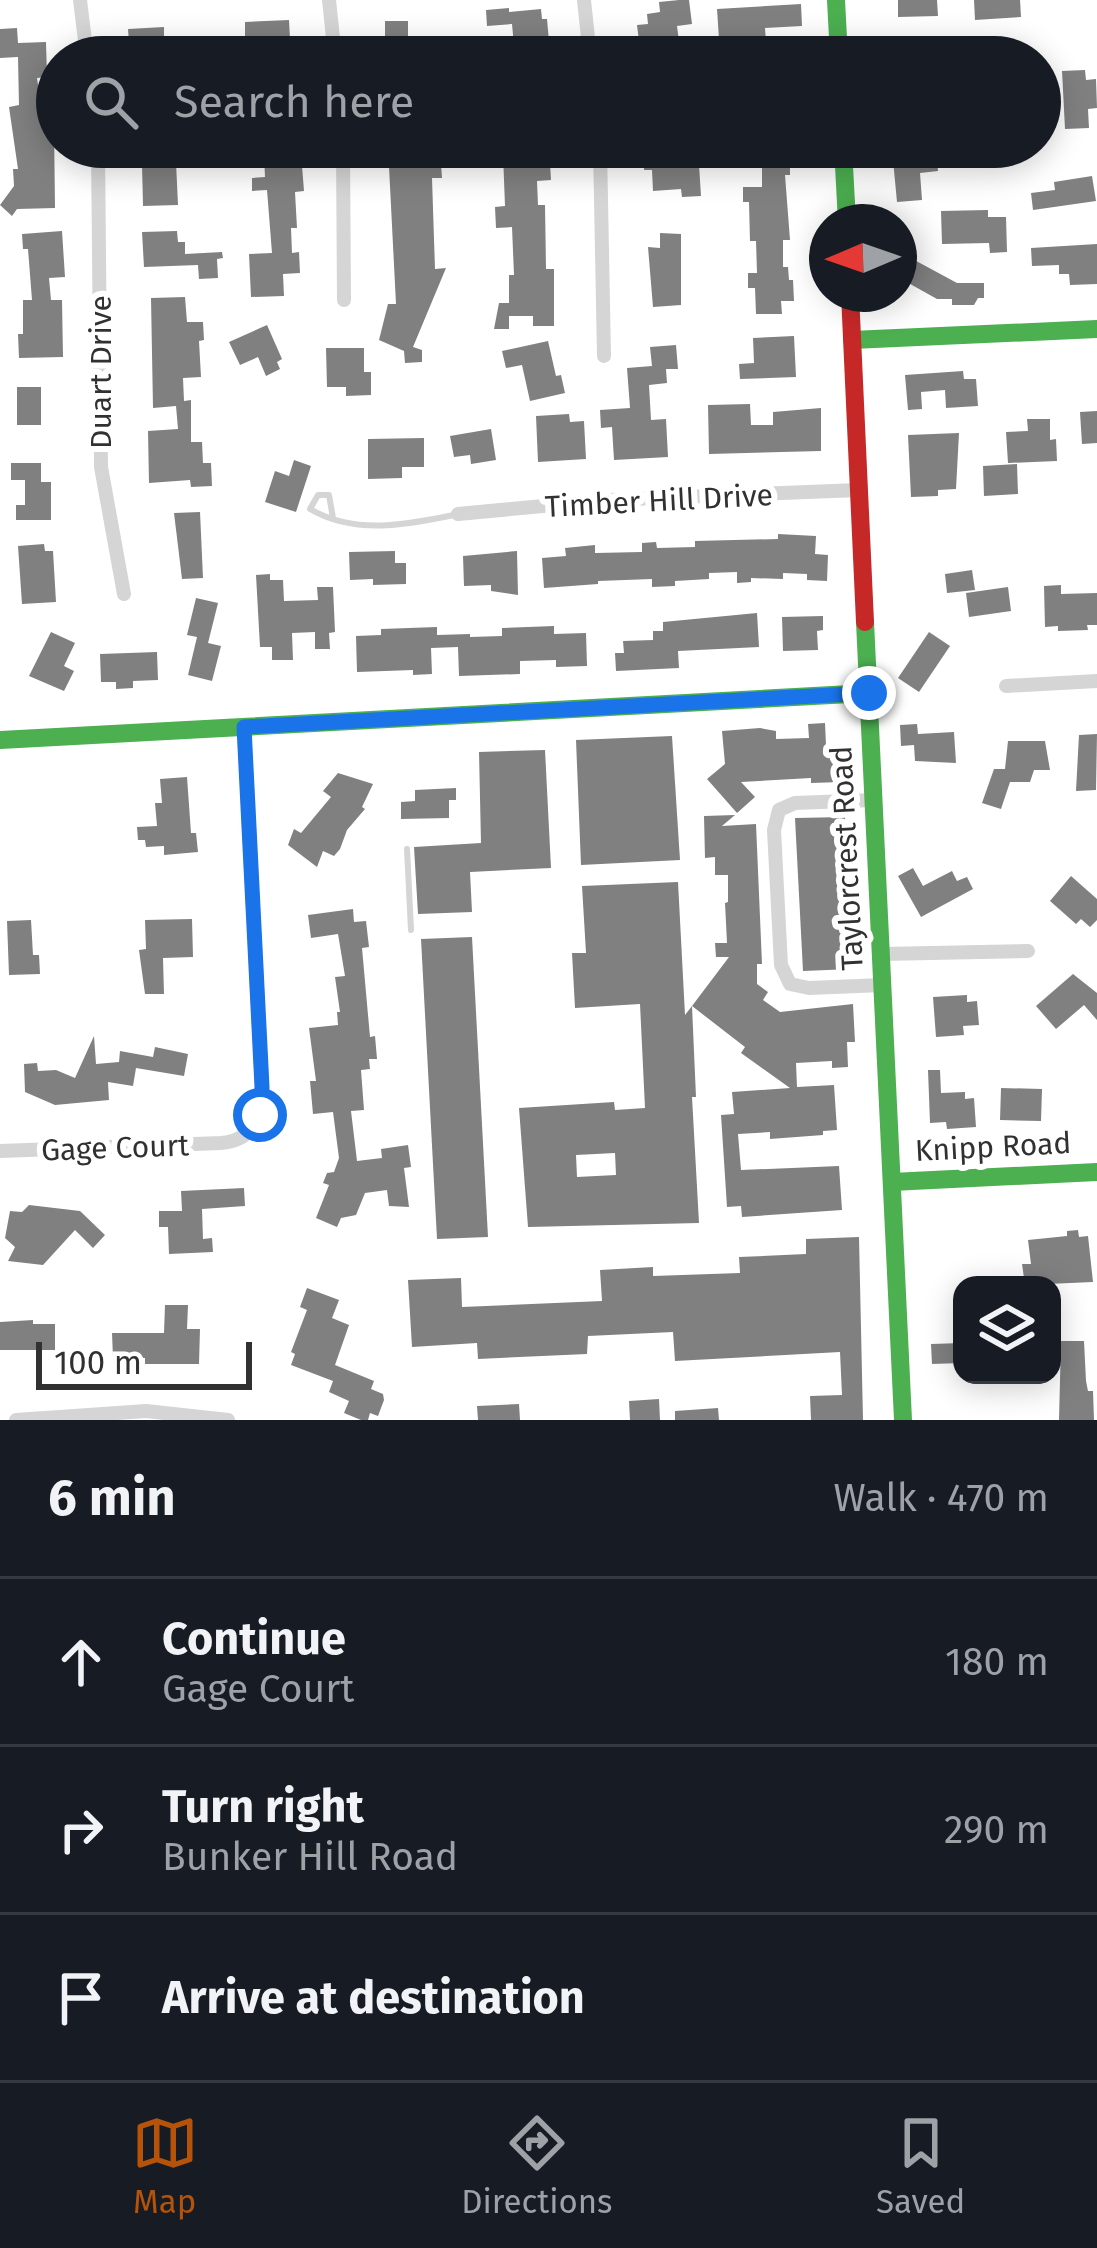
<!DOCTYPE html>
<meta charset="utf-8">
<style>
body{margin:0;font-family:"Fira Sans",sans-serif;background:#20242c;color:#f1f3f6}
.controls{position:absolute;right:36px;bottom:36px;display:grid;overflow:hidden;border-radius:24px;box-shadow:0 6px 30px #0003}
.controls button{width:108px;height:108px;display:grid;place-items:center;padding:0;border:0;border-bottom:3px solid #363941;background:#171b24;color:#f1f3f6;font:60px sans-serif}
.compass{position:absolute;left:809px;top:204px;width:108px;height:108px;border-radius:50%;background:#171b24;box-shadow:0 6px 30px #0003;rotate:268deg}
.scale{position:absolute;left:36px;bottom:30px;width:216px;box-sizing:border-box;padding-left:12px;border:6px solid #313131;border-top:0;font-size:33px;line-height:42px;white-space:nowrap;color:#313131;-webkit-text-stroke:9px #fff;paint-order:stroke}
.stop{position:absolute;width:36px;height:36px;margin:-27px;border:9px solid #1a73e8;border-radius:50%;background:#fff}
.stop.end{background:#1a73e8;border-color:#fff;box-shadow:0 3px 12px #0008}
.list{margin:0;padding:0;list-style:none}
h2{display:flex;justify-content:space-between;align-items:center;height:156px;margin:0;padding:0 48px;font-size:51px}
h2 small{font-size:39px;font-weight:400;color:#9ea1a6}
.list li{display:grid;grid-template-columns:78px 1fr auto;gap:36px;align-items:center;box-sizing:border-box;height:168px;padding:0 48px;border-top:3px solid #363941}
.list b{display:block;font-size:45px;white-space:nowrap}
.list p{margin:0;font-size:39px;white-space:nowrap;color:#9ea1a6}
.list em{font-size:39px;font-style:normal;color:#9ea1a6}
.icon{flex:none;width:66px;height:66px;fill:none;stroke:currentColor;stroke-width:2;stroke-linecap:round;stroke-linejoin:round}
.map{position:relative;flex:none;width:1097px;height:1420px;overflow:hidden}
.search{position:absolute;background:#171b24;box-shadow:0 6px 30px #0003;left:36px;right:36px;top:36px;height:132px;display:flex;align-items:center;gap:30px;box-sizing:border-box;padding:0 42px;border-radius:66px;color:#9ea1a6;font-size:45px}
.sheet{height:660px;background:#171b24}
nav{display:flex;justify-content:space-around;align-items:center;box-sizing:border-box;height:168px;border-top:3px solid #363941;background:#171b24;font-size:33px;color:#9ea1a6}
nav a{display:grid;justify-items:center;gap:6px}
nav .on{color:#b45309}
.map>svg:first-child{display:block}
.building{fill:#808080;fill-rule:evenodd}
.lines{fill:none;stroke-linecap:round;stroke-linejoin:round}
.lane{stroke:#d5d5d5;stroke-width:6}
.street{stroke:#d5d5d5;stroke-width:14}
.fast{stroke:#4caf50;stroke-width:18}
.jam{stroke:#c62828;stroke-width:18}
.route{stroke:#1a73e8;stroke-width:15}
.labels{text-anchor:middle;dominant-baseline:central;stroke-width:12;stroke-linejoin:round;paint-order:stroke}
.street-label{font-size:30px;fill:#313131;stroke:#fff}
</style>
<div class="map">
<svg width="1097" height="1420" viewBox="0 0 1097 1420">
<rect width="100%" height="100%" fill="#fff"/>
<g class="building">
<path d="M679,0h10l3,24 -15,2 4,31h-40l-4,-32 11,-1 -1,-10 13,-2 -1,-10z"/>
<path d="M898,0h39l1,16 -40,1z"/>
<path d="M974,0h46l1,17 -46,3z"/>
<path d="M801,4l1,22 -37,2 1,14h-13v-5l-34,2 -2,-30z"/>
<path d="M509,8v4l32,-3 1,10h5l3,34h-5v4h-30l-3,-33 -25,2 -1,-16z"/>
<path d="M289,20l2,37h-33l-1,-20 -12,1v-16z"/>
<rect x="385" y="21" width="23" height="34"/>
<path d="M164,27v9h12l1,21 -47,-1 -2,-27z"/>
<path d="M17,28l1,15 28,-1 1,35 -10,1 4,27 10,-2 3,21 1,84 -38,1 -5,7 -12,-11 14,-19 -1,-17h5l-9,-62 10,-2 -1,-48 -18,1v-29z"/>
<path d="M1085,70l1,10 10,-1 1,29 -9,1 1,19 -24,1 -3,-58z"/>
<path d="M388,147h46l1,17h6l1,14h-10l3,91 11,-1 -33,79 9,3v12l-17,1 -1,-12 -25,-11 9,-36h8z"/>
<path d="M549,147l2,33 -14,1 1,24h7l1,64h8v57h-21v-10h-24v13h-15l5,-26h10v-28h5l-2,-48 -16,1 -1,-21 10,-1 -2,-52 13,-1v-4z"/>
<path d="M762,147h28v28h-5l5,65h-7v27h5l1,13h4l1,21h-13l1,13h-26l-1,-26h-7v-15h9l-1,-32h-6l-1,-39h-6v-15h19z"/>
<path d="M698,149l3,47 -19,1 -1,-8 -28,2 -1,-21h-8v-18z"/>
<path d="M301,153l3,38 -9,1 2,36h-6l1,25 7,-1 1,21 -17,1 1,22 -33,1 -2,-43 23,-1 -5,-63 -15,1v-13l13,-1 -1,-21z"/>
<path d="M937,156l1,15 -18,2 2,27 -25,2 -4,-42z"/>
<path d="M176,162l2,43 -35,1 -1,-42z"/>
<path d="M1092,176l4,25 -63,9 -2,-17 24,-3 -1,-8z"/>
<path d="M988,210v7h18l1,35 -17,1 -1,-10 -47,1 -1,-33z"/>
<path d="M62,231l3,46 -16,1 2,22h11l1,57 -44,1 -1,-24h5v-34h9l-4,-51h-5l-1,-15z"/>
<path d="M177,231l1,11h7v12l37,-2 1,6 -6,1 1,19 -19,1 -1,-14 -54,2 -2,-35z"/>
<path d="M660,233l21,1v71l-28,2 -5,-60 12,1z"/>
<path d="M1097,244v40l-27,1 -1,-11h-10v-9l-27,1 -1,-18z"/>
<path d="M907,256l50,27h27v15h-6l-4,7h-22v-6h-15l-34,-19v-16z"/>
<path d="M185,297l2,25h16l1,18 -5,1 2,36 -18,1 1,23 7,-1v42h11l1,21h8l1,23 -21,1 -1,-7 -41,3 -1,-52 30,-2 -2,-23 -23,2 -2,-110z"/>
<path d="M267,325l15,34 -5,3 3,7 -14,7 -8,-19 -18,8 -11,-23z"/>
<path d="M794,336l2,41 -56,2 -1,-15 15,-1 -1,-25z"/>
<path d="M548,341l8,35 5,-1 4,18 -35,8 -8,-36 -16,3 -4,-17z"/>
<path d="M676,345l2,24h-12l1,14 -18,2 2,35 15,-1 2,38 -54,3 -2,-33 -11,1 -1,-18 30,-2 -3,-40 25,-2 -2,-19z"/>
<path d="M326,348h38v24h7v23l-25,1v-9h-19z"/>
<path d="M963,371l1,8h12l2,27 -32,2 -1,-18 -24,2 1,17 -14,1 -3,-35z"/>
<rect x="17" y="387" width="24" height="38"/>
<path d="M750,404l1,21h22v-13l48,-4v43l-112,3 -1,-49z"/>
<path d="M1097,411v32l-15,1 -2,-32z"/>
<path d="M569,414l1,8 14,-1 2,38 -48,3 -2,-46z"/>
<path d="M1027,419h23v21l6,-1 1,22 -49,2 -2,-31 22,-1z"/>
<path d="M491,429l5,31 -25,4 -1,-9 -16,2 -4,-21z"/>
<path d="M959,433l-3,56 -18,1v6l-27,1 -3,-62z"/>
<path d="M424,438v29h-22v11l-34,1v-40z"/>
<path d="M294,460l17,6 -15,46 -31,-10 10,-31 14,5z"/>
<path d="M11,463h30v19h10v38h-35v-15h9v-25h-14z"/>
<path d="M1017,464l1,30 -34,2 -1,-30z"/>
<path d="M200,512l3,66 -21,1 -8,-66z"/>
<path d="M778,534l38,2 -1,18 13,1 -1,26 -20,-1v-6l-24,-1v6l-32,-1v4l-14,1v-11l-28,1v6l-34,2v5l-23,1v-8l-54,2v3l-54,4 -2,-30 24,-2 -1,-8 30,-3v8l47,-1v-9l14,-1 1,6 38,-1v-6l83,-2z"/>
<path d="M44,544l1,7h8l3,51 -34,2 -4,-58z"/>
<path d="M395,551v12h11v21l-33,1v-6l-23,1 -1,-28z"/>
<path d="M517,551l1,44 -27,-4v-6l-27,1 -1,-30z"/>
<path d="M972,570l3,20 -28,3 -2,-19z"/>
<path d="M270,574v6h13l1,21 34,-1 -1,-13h16l2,45 -6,1 1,16h-15v-17l-23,1 1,27h-21v-13h-12l-4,-72z"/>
<path d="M1061,585v9l36,-1v32h-10l1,5 -30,1v-5l-13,1 -1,-41z"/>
<path d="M1008,587l3,24 -42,6 -3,-24z"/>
<path d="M196,598l22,5 -10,40 13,3 -9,35 -24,-6 9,-38 -10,-2z"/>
<path d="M757,613l2,34 -81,4 1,17 -63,3 -1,-18h9l-1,-12 30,-1v-9h10v-9z"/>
<path d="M823,616v14l-6,1 1,19 -35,1 -1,-34z"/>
<path d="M554,626v8l32,-1 1,33 -31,1v-7l-36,1v13l-61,2 -1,-29 -27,1 1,26 -19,1v-5l-56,2 -1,-36 25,-1v-6l56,-2v8l33,-1v3l32,-1v-8z"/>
<path d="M51,632l24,11 -11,23 10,5 -10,20 -35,-15z"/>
<path d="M929,632l21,14 -31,46 -21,-14z"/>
<path d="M157,652l1,28 -25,1v7l-17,1v-7h-15l-1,-28z"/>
<path d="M825,723l1,22h14l2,37 -31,1v-5l-70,4 14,15 -18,16 -30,-34 18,-15 -3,-33 38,-3 16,3v8l33,-1 -1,-14z"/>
<path d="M917,724l1,10 36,-2 2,31 -41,-2 -1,-16 -13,1 -1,-21z"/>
<path d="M1097,734l-1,56 -20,1 3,-56z"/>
<path d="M672,736l8,124 -99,5 -5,-125z"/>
<path d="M1008,741h37l5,29h-16l-4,12h-20l-9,27 -19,-6 12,-34h11z"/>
<path d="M545,750l6,118 -81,4 2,40 -54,2 -4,-67 67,-4 -2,-91z"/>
<path d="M338,773l35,11 -11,23 3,2 -18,21 -7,19 -6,7 -11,-5 -6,16 -29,-22 6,-16 7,4 30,-36 -8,-6z"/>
<path d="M187,777l4,56h5l2,19 -34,3v-9l-18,1 -1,-7h-7l-1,-13 20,-1 -2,-23h7l-2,-24z"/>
<path d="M456,788v12h-7v18l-48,1v-17l14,-1v-11z"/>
<path d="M735,815l-13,11 34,-2 6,140h-5v20l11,8 -5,8 17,12 73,-8 2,38h-8l1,25 -16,1v-7l-36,2 1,24 37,-2 3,45 -14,1v4l-53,4v-7l-32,2 3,36 98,-4 3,44 -100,7 -1,-11 -14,1 -6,-92 13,-1 -2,-22 58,-4 -49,-35 4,-6 -53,-41 37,-49h-13l-1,-14h12l-2,-40 3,-1v-27h-13v-18l-10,1 -1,-42z"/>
<path d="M845,817l7,152 -49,2 -8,-153z"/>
<path d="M913,868l10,18 29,-15 5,10 10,-4 6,12 -52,28 -23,-41z"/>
<path d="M1071,876l26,23v21l-7,7 -9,-8 -5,5 -26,-23z"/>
<path d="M678,882l7,133 7,-9 4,91h-4l7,126 -171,4 -9,-119 95,-6 1,8 30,-2 -5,-104 -65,4 -3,-55h14l-4,-67zM615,1153l1,22 -39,2 -1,-22z"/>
<path d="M353,909l1,13 12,-1 3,26 -7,1 8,89 5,-1 2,23h-8l1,10 -9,1 3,40 -13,1 6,50 25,-3 -1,-9 27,-4 3,22 -7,1 5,39 -20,-1 -2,-16 -22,3 -9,22 -15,3 -4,9 -21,-9 13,-33 -6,-2 4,-10 7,-1 5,-14 -6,-46 -20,2 -3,-33h6l-7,-53 29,-3 -1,-13h3l-5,-35 10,-1 -7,-42 -27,4 -3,-23z"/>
<path d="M192,919l1,38 -30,1 1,36h-19l-6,-44 7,-1 -1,-29z"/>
<path d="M31,920l2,35h6l1,19 -31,1 -2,-54z"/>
<path d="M472,937l16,300 -51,2 -16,-300z"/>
<path d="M1073,974l24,19v27l-13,-15 -28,24 -20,-23z"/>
<path d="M967,995v7l10,-1 2,24 -16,1 1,9 -28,2 -3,-40z"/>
<path d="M94,1036l2,28 23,-2 1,-11 33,6 2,-10 33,7 -4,22 -48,-8 -3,18 -25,-4 1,18 -54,5 -30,-13 -1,-28 13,-1 1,8 18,-1 19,8z"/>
<path d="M928,1070h12l1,23 24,-1v7l9,-1 2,29 -29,2 -1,-7 -16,1z"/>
<path d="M1001,1088l41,1 -1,32 -41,-1z"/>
<path d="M244,1188l1,18 -43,3 1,30 9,-1 1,14 -44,2 -1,-27h-9v-16h23l-1,-20z"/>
<path d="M29,1205l51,6 25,24 -12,13 -18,-18 -32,35 -35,-4 7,-14 -10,-9 5,-27 12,1z"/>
<path d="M1078,1230l1,7 9,-1 5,46 -68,3 -3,-21h9l-3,-24 39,-4v-5z"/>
<path d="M859,1237l4,183h-52l-1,-24 32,-1 -2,-43 -165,9 -2,-29 -85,4 -1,18 -109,5 -1,-16 -65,4 -4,-67 53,-2 1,29 140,-6 -2,-31 53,-3v9l87,-3 -1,-16 67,-3v-15z"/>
<path d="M307,1288l32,12 -7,18 17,7 -14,40 39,16 -3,8 12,5 1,6 -6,16 -8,-3 -2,7h-7l-17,-7 5,-12 -20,-9 4,-11 -42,-16 4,-11 -4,-2 16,-42 -7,-3z"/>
<path d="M165,1305h23l-1,24h13l-1,35h-54v-6h-32l-1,-25h52z"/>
<path d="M33,1320v4h22v26h-55v-28z"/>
<path d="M1061,1341h23l2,40 2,10h5l1,29h-35z"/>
<path d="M962,1343v20l-30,1 -1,-20z"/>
<path d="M659,1399l1,21h-30l-1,-19z"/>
<path d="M519,1404l1,16h-42l-1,-14z"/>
<path d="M718,1408l1,12h-44v-9z"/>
</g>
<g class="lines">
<g class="lane">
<path d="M333,518l-4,-23h-11l-8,14c44,26 96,16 144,6"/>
<path d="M407,849l4,81"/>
</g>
<g class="street">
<path d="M80,0l7,57"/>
<path d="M329,0l6,57"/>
<path d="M584,0l6,57"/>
<path d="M98,147l3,320 23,127"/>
<path d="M343,147l1,153"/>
<path d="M600,147l4,209"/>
<path d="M458,514l150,-14 251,-10"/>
<path d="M1006,686l91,-5"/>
<path d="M874,800l-79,3 -16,7 -5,20 7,135 9,19 19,4 74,-3"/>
<path d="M881,954l147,-3"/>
<path d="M0,1151l221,-8c34,-3 39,-26 41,-57l-18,-359"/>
<path d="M16,1420l130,-9 82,9"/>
</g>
<g class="fast">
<path d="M836,0l3,57"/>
<path d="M843,147l4,75"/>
<path d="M852,340l245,-11"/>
<path d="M865,622l38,798"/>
<path d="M0,740l869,-47"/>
<path d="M892,1182l205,-10"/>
</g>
<path class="jam" d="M850,294l15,328"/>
</g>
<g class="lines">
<path class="route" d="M260,1115l2,-28 -18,-360 625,-34"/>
</g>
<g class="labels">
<g class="street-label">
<text transform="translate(101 372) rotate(-90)">Duart Drive</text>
<text transform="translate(659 501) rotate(-3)">Timber Hill Drive</text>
<text transform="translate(847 858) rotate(-93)">Taylorcrest Road</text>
<text transform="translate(993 1147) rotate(-3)">Knipp Road</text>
<text transform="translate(115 1148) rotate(-2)">Gage Court</text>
</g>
</g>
</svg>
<div class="controls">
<button><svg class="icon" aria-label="layers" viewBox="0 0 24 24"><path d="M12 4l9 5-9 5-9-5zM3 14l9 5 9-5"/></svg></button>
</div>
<svg class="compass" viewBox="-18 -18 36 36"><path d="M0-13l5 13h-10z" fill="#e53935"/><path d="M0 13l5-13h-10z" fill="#9ea1a6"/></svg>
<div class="scale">100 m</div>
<div class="stop" style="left:260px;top:1115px"></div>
<div class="stop end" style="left:869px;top:693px"></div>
<div class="search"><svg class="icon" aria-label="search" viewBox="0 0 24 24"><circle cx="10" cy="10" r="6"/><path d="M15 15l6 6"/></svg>Search here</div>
</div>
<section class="sheet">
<h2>6 min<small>Walk · 470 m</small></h2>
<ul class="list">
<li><svg class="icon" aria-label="ahead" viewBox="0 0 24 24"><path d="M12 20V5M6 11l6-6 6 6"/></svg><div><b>Continue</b><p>Gage Court</p></div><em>180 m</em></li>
<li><svg class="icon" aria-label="right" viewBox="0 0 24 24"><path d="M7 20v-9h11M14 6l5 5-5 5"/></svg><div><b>Turn right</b><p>Bunker Hill Road</p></div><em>290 m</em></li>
<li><svg class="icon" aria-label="arrive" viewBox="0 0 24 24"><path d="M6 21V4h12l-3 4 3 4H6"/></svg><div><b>Arrive at destination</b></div></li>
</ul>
</section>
<nav>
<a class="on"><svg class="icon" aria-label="map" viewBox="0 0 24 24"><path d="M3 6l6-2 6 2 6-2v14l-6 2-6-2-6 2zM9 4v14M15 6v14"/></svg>Map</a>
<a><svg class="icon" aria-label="directions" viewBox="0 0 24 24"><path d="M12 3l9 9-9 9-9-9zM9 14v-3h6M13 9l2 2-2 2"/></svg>Directions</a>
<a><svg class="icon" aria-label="saved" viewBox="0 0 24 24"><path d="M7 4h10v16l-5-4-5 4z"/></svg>Saved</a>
</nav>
